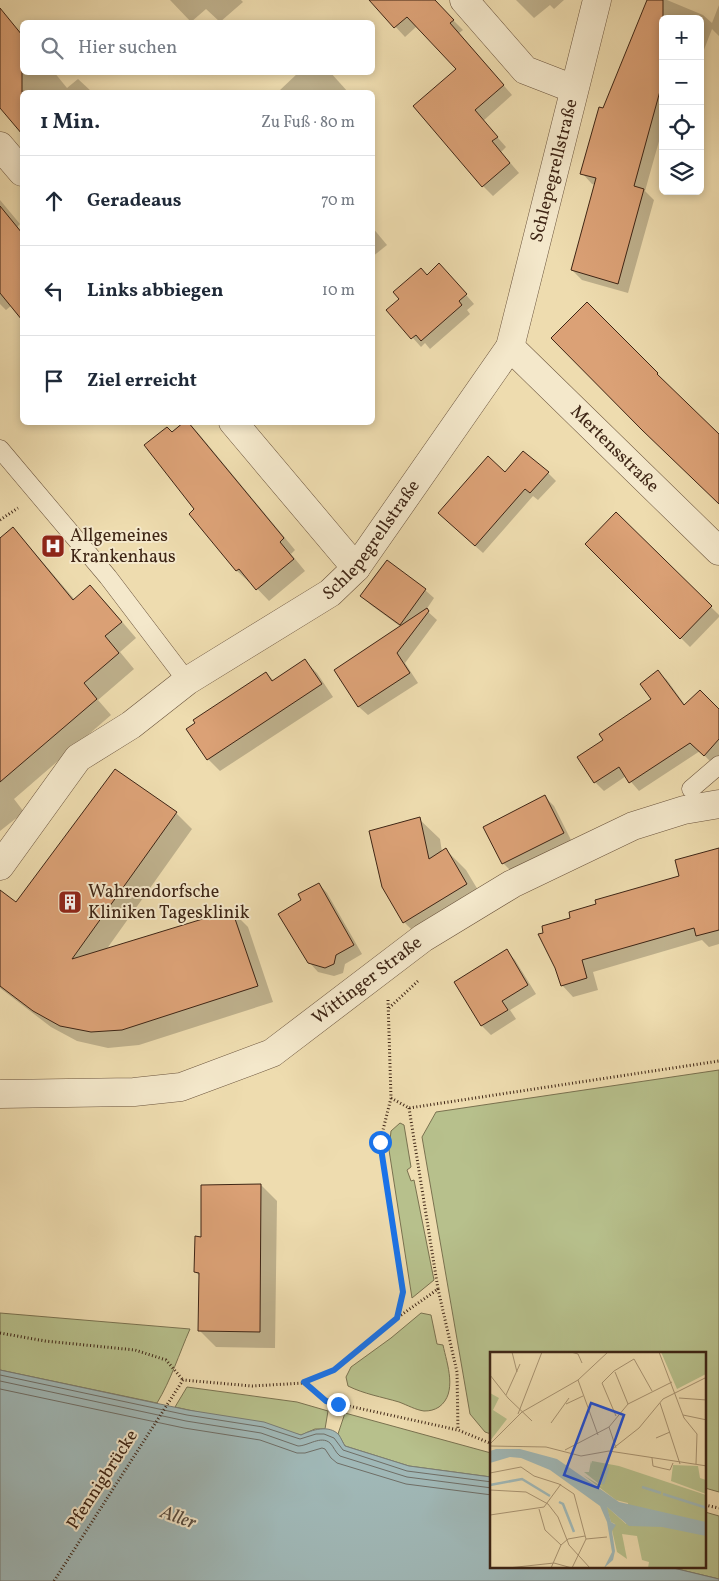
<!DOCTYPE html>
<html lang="de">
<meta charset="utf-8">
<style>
body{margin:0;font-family:Vollkorn,serif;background:#f2f2f3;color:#1f2937}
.controls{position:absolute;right:15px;top:15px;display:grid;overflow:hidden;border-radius:8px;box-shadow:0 2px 8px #0003}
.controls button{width:45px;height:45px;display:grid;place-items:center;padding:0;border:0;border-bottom:1px solid #e0e1e3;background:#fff;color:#1f2937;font:25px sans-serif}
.stop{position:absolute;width:15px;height:15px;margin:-11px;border:4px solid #1a73e8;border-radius:50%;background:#fff}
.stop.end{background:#1a73e8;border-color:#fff;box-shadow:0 1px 5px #0008}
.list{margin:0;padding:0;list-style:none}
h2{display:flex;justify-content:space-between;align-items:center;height:65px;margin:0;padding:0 20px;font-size:21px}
h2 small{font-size:16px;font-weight:400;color:#747a83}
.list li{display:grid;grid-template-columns:32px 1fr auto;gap:15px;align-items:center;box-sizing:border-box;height:90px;padding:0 20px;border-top:1px solid #e0e1e3}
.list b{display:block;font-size:19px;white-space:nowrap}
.list em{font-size:16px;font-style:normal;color:#747a83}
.icon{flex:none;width:28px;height:28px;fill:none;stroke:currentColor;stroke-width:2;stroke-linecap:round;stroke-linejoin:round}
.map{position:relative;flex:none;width:719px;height:1581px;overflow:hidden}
.search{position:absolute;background:#fff;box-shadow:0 2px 8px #0003;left:20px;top:20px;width:355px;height:55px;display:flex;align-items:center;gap:12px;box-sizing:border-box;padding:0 18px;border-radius:8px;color:#747a83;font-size:19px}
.panel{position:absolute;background:#fff;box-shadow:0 2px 8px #0003;left:20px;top:90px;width:355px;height:335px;border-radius:8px}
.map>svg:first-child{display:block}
.green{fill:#b7c08c;stroke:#7a7250}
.water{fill:#a0b8b7;stroke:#797d76}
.shadow{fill:#0003}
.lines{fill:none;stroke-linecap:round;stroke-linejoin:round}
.shore{stroke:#6f6e66;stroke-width:1}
.building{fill:#dba176;stroke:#3e2515}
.lane-casing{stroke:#6a533c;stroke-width:19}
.street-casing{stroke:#6a533c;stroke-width:29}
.path{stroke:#3e2515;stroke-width:3;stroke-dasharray:1 2.5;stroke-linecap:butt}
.lane{stroke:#f4e8cb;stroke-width:18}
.street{stroke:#f4e8cb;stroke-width:28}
.route{stroke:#1a73e8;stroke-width:6}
.labels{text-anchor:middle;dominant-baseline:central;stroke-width:4;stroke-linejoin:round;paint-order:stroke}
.street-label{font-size:18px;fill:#3e2515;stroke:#f4e8cb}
.poi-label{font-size:18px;fill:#3e2515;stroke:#f4e8cb;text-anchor:start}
.water-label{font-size:19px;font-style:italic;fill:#564a3e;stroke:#f4e8cb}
.inset-river{fill:none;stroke:#a0b8b7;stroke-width:2.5}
.inset-road{fill:none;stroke:#a89371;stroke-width:1}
.view{fill:#1d4ed8;fill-opacity:0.15;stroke:#1d4ed8;stroke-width:2.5}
.inset-edge{fill:none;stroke:#3e2515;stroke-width:2.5}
</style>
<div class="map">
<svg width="719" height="1581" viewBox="0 0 719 1581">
<rect width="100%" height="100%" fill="#eedcaf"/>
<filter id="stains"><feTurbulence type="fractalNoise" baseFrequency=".004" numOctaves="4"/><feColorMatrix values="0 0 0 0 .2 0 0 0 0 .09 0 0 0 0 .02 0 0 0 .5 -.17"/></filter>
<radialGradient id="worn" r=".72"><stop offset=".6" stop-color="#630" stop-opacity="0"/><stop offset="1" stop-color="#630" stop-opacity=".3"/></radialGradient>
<g class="green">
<path d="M719,1070v422l-14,-4v-134h-213l-1,80 -6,-2 -15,-18 -48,-277 14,-25z"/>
<path d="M400,1123l4,2 7,42 -4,3 4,11 3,-1 20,100 -22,18 -23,-148 2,-19z"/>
<path d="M0,1313l190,16c-11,25 -19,51 -33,74l-157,-33z"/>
<path d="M421,1313l10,2 6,29 6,1c4,19 15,48 -4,62 -5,3 -9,4 -15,4 -8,-1 -17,-6 -25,-9 -17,-5 -35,-8 -51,-16l-2,-9 5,-10 40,-29z"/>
<path d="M187,1387l110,15 31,9 -3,18h-10l-14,6 -126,-28z"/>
<path d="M345,1413l146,40v24l-82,-11 -64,-20 -7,-12z"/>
<path d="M705,1512l14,4v63l-50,-12h36z"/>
</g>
<path class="water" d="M0,1370l188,40 76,12 37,13c11,-5 28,-11 38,0 2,3 4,8 6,11l64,20 82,11 1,90h177l50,12v2h-719z"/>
<g class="shadow">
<path d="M170,0h71l2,2 -23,20 -14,-13 -15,13z"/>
<path d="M371,0h54l12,4 26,26 -4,3 53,62 -29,26 23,26 -5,5 18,21 -26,23 -10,-10 -25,-117 -41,-43 -12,11z"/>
<path d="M516,0h48l-10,9 -4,-4 -16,13z"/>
<path d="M657,0h10l36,15 9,8 7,-18v31l-7,-7 -12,31v-41h-37v108l-18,64 9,9 -26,93 -46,-13 -10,-10 24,-85 -4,-1 -10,-11 22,-64z"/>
<path d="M0,16l7,2 15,16v38h32l13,16 11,-9 14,13h-70v38l-22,-27z"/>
<path d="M299,72h31l18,20h-68l-1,-1z"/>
<path d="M0,200l20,24 -3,3 5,6v85l-10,-13 -6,5 -6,-6z"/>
<path d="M372,227l15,18 -15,12z"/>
<path d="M448,274l26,30 -7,6 3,4 -40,35 -5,-6 -4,4 -33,-37 39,-34z"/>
<path d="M187,422l12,12 96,116 -4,4 14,17 -36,30 -19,-20 -1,1 -12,-11 -41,-62z"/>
<path d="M548,473l8,8 -18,19 -5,-4 -50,57 -36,-32z"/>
<path d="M616,514l103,101v2l-29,30 -104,-103z"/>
<path d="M13,529l15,16 47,55 15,-13 16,16 30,35 -16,14 14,17 -36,31 13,15 -97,84 10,13 -24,19v-291z"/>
<path d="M425,590l9,8 -8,12 11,10 -32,43 13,20 -50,32 -9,-8 -24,-36 66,-44 -30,-22 -9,-9z"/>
<path d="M305,661l12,12 16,24 -113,74 -12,-12 58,-86 8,8z"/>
<path d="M658,672l9,8 18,25 34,5v48l-6,6 -13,-13 -61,40 -13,-15 -22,15 -9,-9 10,-42 48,-40z"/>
<path d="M545,797l9,9 18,36 -60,30 -9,-9 -18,-36z"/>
<path d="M176,813l16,16 -86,121 126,-39 16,16 25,75 -134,43 -31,3 -31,-7 -26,-14 -51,-39v-78l16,-6z"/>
<path d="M419,819l21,20 2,13 4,-2 20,20 21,35 -62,38 -21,-21z"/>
<path d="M719,849v95l-10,3 -7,-7 -109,32 5,18 -25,7 -11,-12 10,-66 109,-42z"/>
<path d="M319,884l8,9 35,61 -17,10 -2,9 -9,3 -16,-4 -9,-10 -6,-61z"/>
<path d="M507,951l8,9 21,34 -26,16 6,9 -25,16 -9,-9 -26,-44z"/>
<path d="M261,1185l16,16 -2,147 -59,-1 -17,-17 1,-54 -5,-4 8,-34z"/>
</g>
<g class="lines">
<g class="shore">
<path d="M0,1375l187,40 76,12 37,12 16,-5h8l10,4 9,12 64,21 85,11"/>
<path d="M0,1381l186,40 75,12 37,13c10,0 23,-11 32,-3 4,4 5,9 10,13l67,21 85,11"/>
<path d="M0,1389l184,39 76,12 37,13h8l17,-5 3,1 6,9 6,5 69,21 86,11"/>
</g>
</g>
<g class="building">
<path d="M369,0h66l19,20 -4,3 54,62 -29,25 23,27 -6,4 18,22 -28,24 -69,-81 43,-37 -49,-52 -13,11z"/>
<path d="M647,0h16v80l-29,106 10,3 -26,95 -47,-14 25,-92 -16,-4 19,-67 4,1z"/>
<path d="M0,8l22,27v99l-22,-26z"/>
<path d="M0,206l22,27v87l-22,-27z"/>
<path d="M439,263l28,31 -8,7 3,4 -41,36 -5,-6 -5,4 -25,-29 13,-11 -6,-7 28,-24 6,7z"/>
<path d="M587,302l71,71 -1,1 62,60v70l-77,-74 -91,-92z"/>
<path d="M184,422h4l96,116 -4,4 14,17 -38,31 -17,-21 -3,2 -47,-57 5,-5 -50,-64 23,-18 5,5z"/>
<path d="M523,451l26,21 -19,21 -5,-4 -50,57 -37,-33 50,-57 17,16z"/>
<path d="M616,512l96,94 -32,33 -95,-95z"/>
<path d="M13,527l60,73 17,-15 32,37 -17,14 14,17 -35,30 13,16 -97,83v-244z"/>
<path d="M387,560l39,29 -26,36 -40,-29z"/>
<path d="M427,608l2,3 -32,42 13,20 -52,34 -24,-37z"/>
<path d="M305,659l17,25 -115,76 -21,-31 9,-6 -2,-3 73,-48 6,9z"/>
<path d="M658,670l26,35 16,-15 19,19v30l-15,17 -14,-13 -61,40 -10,-16 -25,16 -17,-26 26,-17 -4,-6 52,-35 -11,-15z"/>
<path d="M115,769l62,43 -105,147 160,-49 26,76 -136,44 -31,2 -31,-6 -27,-15 -33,-25v-96l16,12z"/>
<path d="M545,795l19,38 -62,31 -19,-37z"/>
<path d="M420,817l9,42 17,-11 21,36 -64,39 -21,-36 -13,-56z"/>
<path d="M719,848v82l-23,6 -2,-8 -112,32 5,18 -26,8 -6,-18 -17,-34 5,-1 -1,-7 28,-8 -1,-6 27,-8 -1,-4 84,-24 -4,-16z"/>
<path d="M319,883l35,62 -18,10 -2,9 -9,4 -17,-5 -30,-49 23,-14 -3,-6z"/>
<path d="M507,949l21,36 -26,16 6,9 -27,16 -27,-44z"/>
<path d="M261,1184l-1,148 -62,-1 1,-58 -5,-1 1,-36 6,1v-52z"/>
</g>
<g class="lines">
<g class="lane-casing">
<g id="lane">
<path d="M0,449l108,128 79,104"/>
<path d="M691,789l28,-24"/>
</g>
</g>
<g class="street-casing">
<g id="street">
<path d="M464,0l61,70 49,19"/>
<path d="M0,146l22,26"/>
<path id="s1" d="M510,347l209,204"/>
<path d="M233,422l123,146"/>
<path id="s2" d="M0,866l78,-108 53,-33 56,-44 143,-88 26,-25 154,-221 87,-347"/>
<path id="s3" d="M0,1094l134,-2 47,-5 91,-34 151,-115 89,-54 121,-58 51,-16 35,-6"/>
</g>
</g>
<g class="path">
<path d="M0,520l18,-12"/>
<path d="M388,1000l3,98 -11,44 23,150 -6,26"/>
<path d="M389,1008l29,-27"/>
<path d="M391,1098l18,10 310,-47"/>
<path d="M438,1289l19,83 1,58"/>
<path d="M0,1333l45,8 90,9 31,10 17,20"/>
<path d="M304,1383l22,18 132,29 34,14"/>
<path d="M705,1505l14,3"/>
<path d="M54,1581l129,-201 69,6 52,-3 30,-13 63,-52 41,-29 -29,-181"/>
</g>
<use href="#lane" class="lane"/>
<use href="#street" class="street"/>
</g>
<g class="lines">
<path class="route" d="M338,1404l-12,-3 -22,-19 30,-12 63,-52 6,-26 -23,-150"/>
</g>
<defs>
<g id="hospital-square" transform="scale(1.25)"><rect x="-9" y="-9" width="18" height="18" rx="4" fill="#8f2418" stroke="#f4e8cb"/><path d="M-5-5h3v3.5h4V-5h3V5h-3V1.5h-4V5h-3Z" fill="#fff"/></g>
<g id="building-square" transform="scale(1.25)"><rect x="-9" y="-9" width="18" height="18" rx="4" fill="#8f2418" stroke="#f4e8cb"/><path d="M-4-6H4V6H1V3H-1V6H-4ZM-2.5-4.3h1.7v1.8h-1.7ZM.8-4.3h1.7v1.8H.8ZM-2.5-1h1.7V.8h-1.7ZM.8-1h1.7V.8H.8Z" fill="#fff"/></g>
</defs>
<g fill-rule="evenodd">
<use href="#hospital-square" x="53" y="546"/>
<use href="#building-square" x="70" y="902"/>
</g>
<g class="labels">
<g class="street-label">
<text stroke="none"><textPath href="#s2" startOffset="922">Schlepegrellstraße</textPath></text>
<text stroke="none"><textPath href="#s1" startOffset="146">Mertensstraße</textPath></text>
<text stroke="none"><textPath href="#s2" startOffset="502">Schlepegrellstraße</textPath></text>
<text stroke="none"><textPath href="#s3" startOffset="398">Wittinger Straße</textPath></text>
<text transform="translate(103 1480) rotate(-57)">Pfennigbrücke</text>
</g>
<g class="poi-label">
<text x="70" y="536">Allgemeines<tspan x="70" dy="21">Krankenhaus</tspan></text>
<text x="88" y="892">Wahrendorfsche<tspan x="88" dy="21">Kliniken Tagesklinik</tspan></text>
</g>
<g class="water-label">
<text transform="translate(178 1518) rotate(20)">Aller</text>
</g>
</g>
<g transform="translate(490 1352)">
<rect width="216" height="216" fill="#eedcaf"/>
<path d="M171,0h45v22l-29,15zM0,41l9,5 -6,12 14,9 -17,22zM101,109v3l1,-3 27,5 87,29v73h-58l1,-6 -7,-2 -5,-24 -15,-2 5,25 -10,-7 -5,-22 3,-6 -4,-2 -5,-16 20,18 2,-21 -12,-3 -33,-25 20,12 -19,-15h5zM183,113l25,1 2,12 6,2v14l-35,-13z" fill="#b7c08c"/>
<path d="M6,97h24l37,10 62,43 87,20v14l-44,-9 -33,-1 -22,-19 4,15 5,3 -4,6 3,20 -2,9 -9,8 8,-16 -5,-30 -7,-16 -50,-36 -29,-12 -11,-1 -20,6v-12z" fill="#a0b8b7"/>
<path class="inset-river" d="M113,132l5,-16M0,133l32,-6 28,17M152,135l19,6M173,142l44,14M69,150l4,2 11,28"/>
<path class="inset-road" d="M22,0l5,20M81,0l7,2 4,9M169,0l25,66 13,16 -1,30M125,20l13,32M0,23l18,23 24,23M88,28l20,55M16,43l14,-31M189,46l28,2M170,51l20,61M76,52l17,-8M28,62l24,-62M193,63l24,5M126,64l-14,-33 12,-12 20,-12 18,32M61,71l18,-25M119,75l7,21M166,86l14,-6M0,92l32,-32 56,-32 30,-28M0,94l56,1 35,9 28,-5 98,15M75,98l44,-23 19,-23 44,-22M121,98l28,-22 24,-29 44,-22M162,106l1,8 8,2 9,2 3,-7M0,121l31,-6 13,9 25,8 15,10 12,45 -14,29M0,138l36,2 22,12 10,13 11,28 21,23M49,157l6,21 16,15M0,163l54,-8 17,-23M96,187l21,-2M71,193l7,-6 17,-3M18,216l46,-5 18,5M61,216l10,-23"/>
<path class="view" d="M101,51l33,12 -26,73 -34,-13z"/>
<rect width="216" height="216" class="inset-edge"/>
</g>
<rect width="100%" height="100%" filter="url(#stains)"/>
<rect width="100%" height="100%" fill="url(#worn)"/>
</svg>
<div class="controls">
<button>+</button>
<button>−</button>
<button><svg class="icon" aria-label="locate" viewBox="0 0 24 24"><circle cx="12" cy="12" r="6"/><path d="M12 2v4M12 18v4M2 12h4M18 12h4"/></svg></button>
<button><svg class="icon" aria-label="layers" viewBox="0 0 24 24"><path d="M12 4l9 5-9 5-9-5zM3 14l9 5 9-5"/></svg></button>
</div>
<div class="stop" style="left:380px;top:1142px"></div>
<div class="stop end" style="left:338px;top:1404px"></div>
<div class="search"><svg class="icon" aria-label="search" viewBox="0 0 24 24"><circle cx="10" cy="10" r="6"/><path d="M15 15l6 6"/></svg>Hier suchen</div>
<section class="panel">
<h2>1 Min.<small>Zu Fuß · 80 m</small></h2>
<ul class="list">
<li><svg class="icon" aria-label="ahead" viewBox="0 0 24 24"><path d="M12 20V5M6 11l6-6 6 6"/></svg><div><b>Geradeaus</b></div><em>70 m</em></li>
<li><svg class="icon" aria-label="left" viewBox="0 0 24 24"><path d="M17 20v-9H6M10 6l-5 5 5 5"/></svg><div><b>Links abbiegen</b></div><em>10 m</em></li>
<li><svg class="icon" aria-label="arrive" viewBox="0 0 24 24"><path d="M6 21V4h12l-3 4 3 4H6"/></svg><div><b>Ziel erreicht</b></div></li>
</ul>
</section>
</div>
